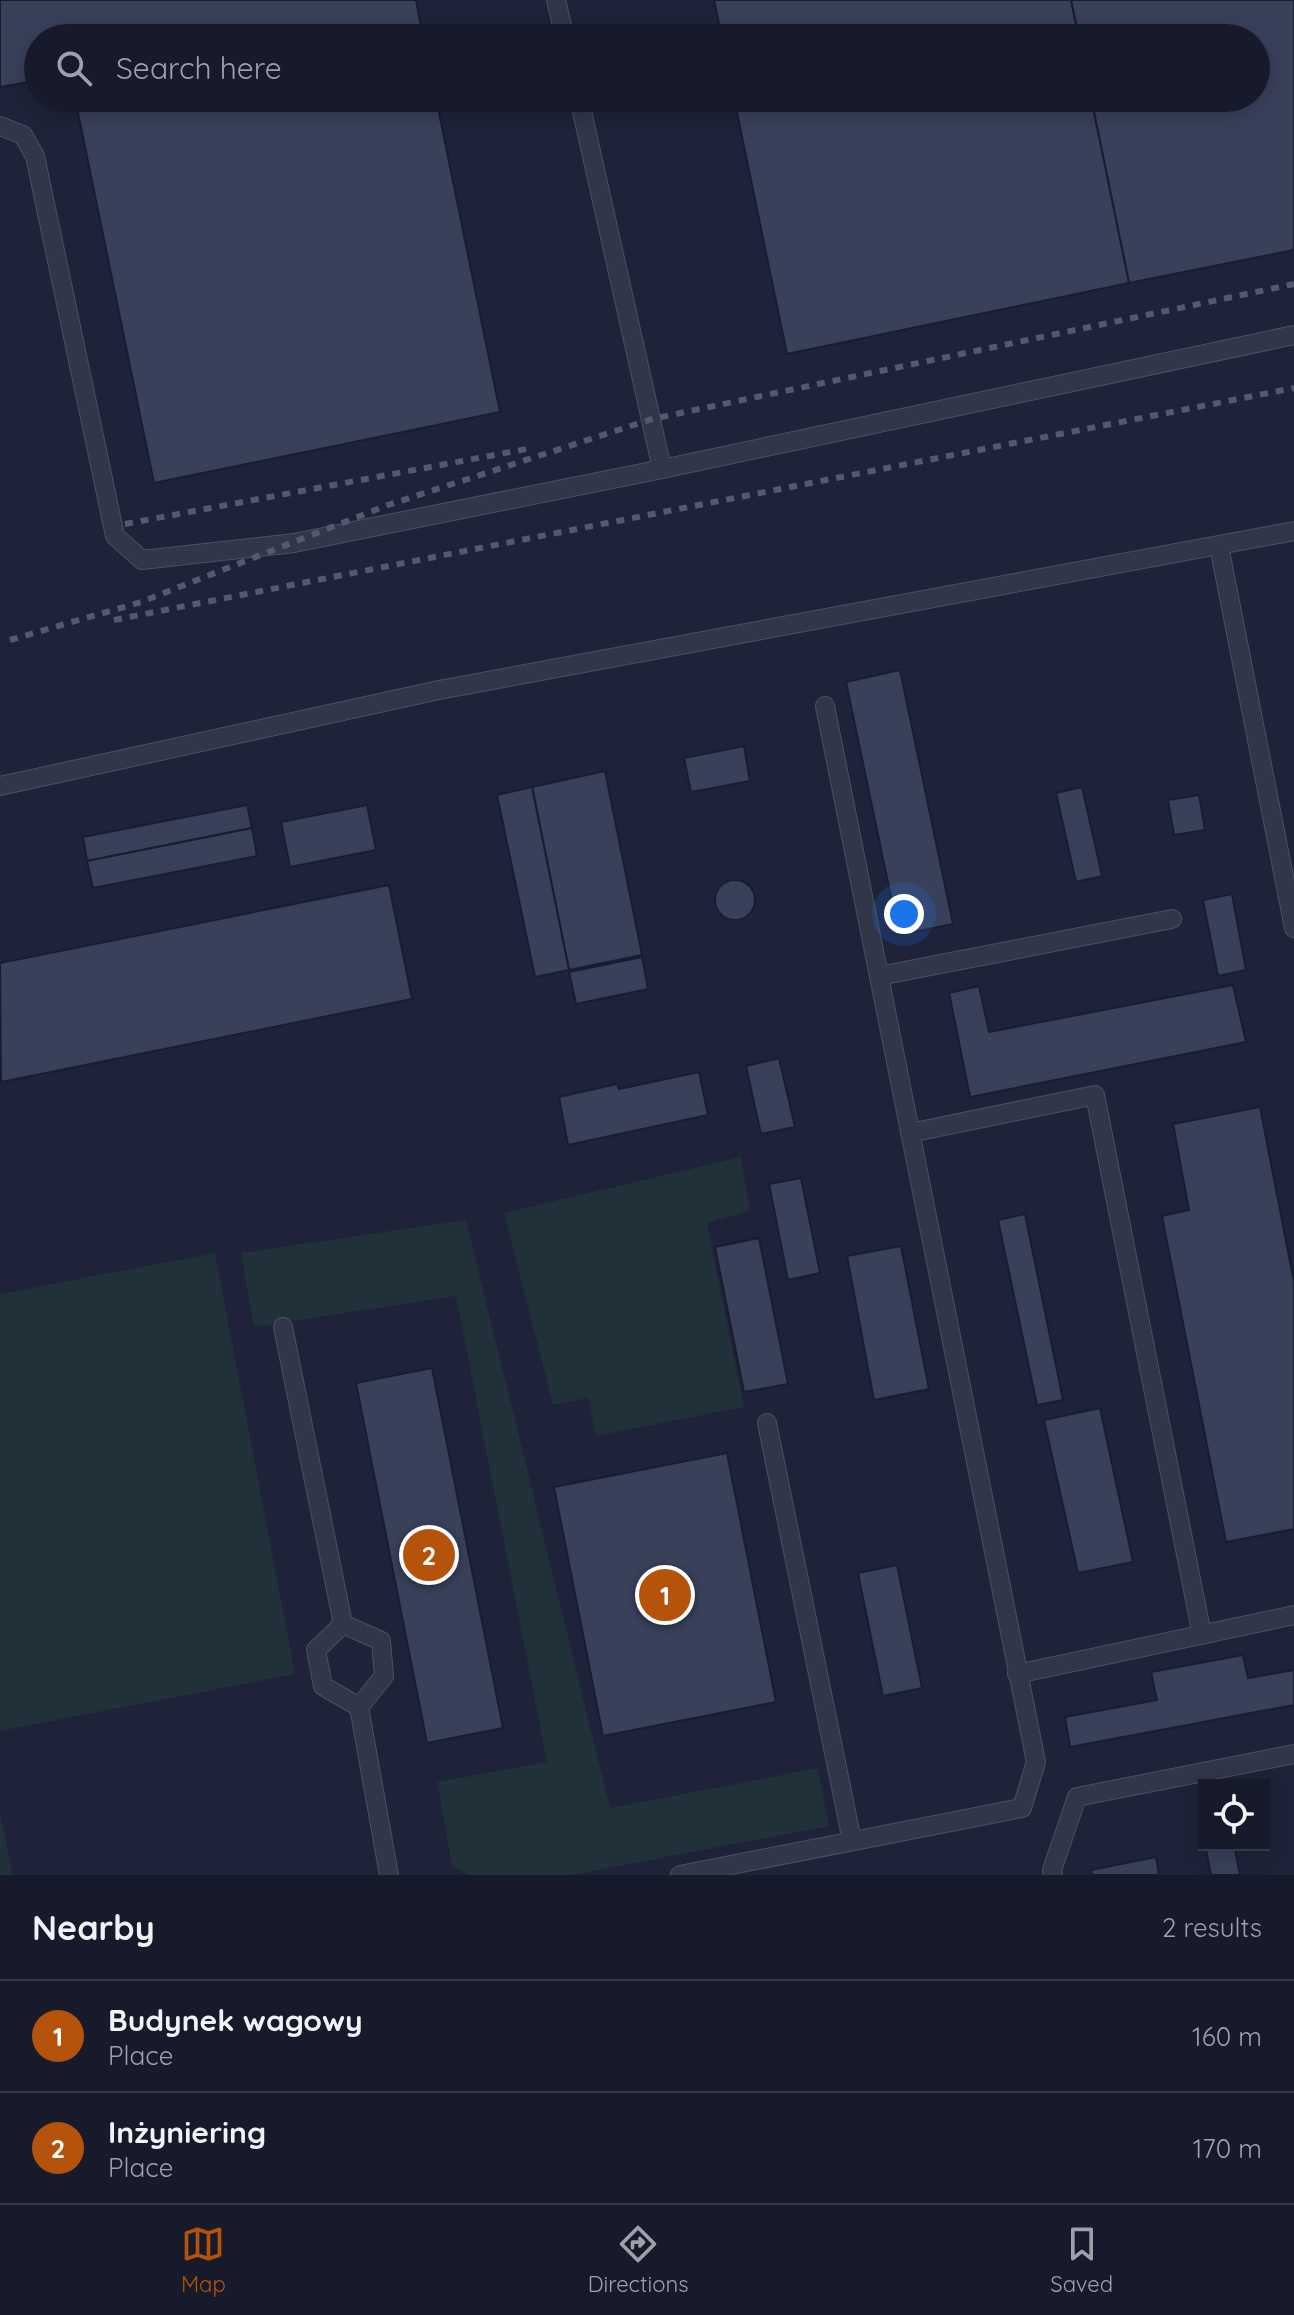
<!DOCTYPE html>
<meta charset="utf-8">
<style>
body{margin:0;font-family:Quicksand,sans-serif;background:#1f2333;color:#f1f3f6}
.controls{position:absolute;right:24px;bottom:24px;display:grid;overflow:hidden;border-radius:0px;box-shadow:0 4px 20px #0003}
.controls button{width:72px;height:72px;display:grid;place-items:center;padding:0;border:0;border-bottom:2px solid #353847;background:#161a2b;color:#f1f3f6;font:40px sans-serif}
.you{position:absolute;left:904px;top:914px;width:28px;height:28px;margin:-20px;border:6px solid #fff;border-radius:50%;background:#1a73e8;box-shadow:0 0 0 12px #1a73e833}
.badge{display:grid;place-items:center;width:52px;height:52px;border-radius:50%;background:#b45309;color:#fff;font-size:26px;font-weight:700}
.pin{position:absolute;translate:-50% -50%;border:4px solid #fff;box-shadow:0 2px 8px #0006}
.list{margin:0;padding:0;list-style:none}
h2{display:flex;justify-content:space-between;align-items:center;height:104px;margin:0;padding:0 32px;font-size:34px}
h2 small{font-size:26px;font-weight:400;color:#9ea1a9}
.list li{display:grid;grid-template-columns:52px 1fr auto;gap:24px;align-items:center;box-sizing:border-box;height:112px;padding:0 32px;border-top:2px solid #353847}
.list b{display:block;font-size:30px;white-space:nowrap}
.list p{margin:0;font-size:26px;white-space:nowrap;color:#9ea1a9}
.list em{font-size:26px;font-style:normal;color:#9ea1a9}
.icon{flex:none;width:44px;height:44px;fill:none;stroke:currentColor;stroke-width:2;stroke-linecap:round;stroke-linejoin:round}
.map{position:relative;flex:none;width:1294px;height:1875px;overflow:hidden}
.search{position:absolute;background:#161a2b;box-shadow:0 4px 20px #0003;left:24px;right:24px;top:24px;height:88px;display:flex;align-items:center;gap:20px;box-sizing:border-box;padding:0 28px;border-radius:44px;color:#9ea1a9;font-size:30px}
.sheet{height:328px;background:#161a2b}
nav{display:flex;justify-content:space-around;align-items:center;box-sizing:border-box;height:112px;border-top:2px solid #353847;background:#161a2b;font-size:22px;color:#9ea1a9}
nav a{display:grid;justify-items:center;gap:4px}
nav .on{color:#b45309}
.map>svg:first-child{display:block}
.green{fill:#20313a}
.building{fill:#39405a;stroke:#191d30;stroke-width:2}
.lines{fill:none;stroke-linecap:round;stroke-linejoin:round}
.service-casing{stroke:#4c5065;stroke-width:20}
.service{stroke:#313649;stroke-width:18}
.rail{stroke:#535971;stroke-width:6;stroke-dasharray:8 8;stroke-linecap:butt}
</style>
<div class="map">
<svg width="1294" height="1875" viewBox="0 0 1294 1875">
<rect width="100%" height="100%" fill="#1e2339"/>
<g class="green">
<path d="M741,1157l9,54 -43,12 37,184 -148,29 -8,-38 -35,7 -49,-192z"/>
<path d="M466,1220l144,588 208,-40 11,58 -258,49h-103l-16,-10 -15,-83 110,-20 -91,-466 -202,31 -13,-74z"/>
<path d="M215,1253l80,421 -295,57v-437z"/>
<path d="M0,1814l13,61h-13z"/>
</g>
<g class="building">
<path d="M0,0h416l7,38h-385v42l-38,7z"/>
<path d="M714,0h357l8,38h-357z"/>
<path d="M1071,0h223v250l-165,33 -38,-185h165v-60h-177z"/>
<path d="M75,98h361l64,314 -346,71z"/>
<path d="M734,98h357l38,185 -342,71z"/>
<path d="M900,670l53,254 -54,11 -53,-253z"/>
<path d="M744,746l6,35 -59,11 -7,-34z"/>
<path d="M605,771l37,184 -73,15 -37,-183z"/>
<path d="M532,787l37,183 -34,7 -38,-182z"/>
<path d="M1082,787l20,89 -26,6 -20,-89z"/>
<path d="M1199,795l6,35 -31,5 -6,-35z"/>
<path d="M247,805l5,23 -165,33 -4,-24z"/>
<path d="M367,805l9,45 -86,17 -9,-45z"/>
<path d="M252,828l5,28 -164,32 -6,-27z"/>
<circle cx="735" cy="900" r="20"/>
<path d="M389,885l23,114 -411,83 -1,-119z"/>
<path d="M1232,894l14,76 -28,6 -15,-76z"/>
<path d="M642,957l6,32 -72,15 -7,-32z"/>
<path d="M1233,985l13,57 -276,55 -21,-104 30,-7 10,46z"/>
<path d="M779,1058l16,69 -34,7 -15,-68z"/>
<path d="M699,1072l9,43 -140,30 -9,-48 58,-13 2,5z"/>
<path d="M1260,1107l34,175v247l-68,13 -64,-326 27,-6 -16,-86z"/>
<path d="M801,1178l19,95 -32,7 -19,-96z"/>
<path d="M1025,1214l38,186 -26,5 -39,-185z"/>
<path d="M759,1238l29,146 -44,8 -29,-145z"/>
<path d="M901,1246l28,143 -55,11 -27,-144z"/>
<path d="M432,1368l71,360 -76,15 -71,-360z"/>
<path d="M1100,1408l33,154 -55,11 -34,-153z"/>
<path d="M727,1453l49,249 -173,34 -49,-249z"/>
<path d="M897,1565l25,123 -39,8 -25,-123z"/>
<path d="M1243,1655l5,23 46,-8v35l-224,42 -5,-30 92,-17 -6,-28z"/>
<path d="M1205,1845h29l6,30h-29z"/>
<path d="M1156,1857l3,18h-67l-1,-5z"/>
</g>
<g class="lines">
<g class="service-casing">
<g id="service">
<path d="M556,0l9,38"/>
<path d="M579,98l83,371 632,-134"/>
<path d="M0,126l23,9 12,21 80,380 27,24 152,-17 368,-74"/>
<path d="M1219,546l75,382"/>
<path d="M0,786l439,-96 855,-159"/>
<path d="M879,976l293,-57"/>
<path d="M910,1133l185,-38 107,540"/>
<path d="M283,1327l60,297 38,17 3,35 -25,31 30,168"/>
<path d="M767,1423l85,418"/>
<path d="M343,1624l-27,26 7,36 36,21"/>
<path d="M1017,1674l277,-59"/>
<path d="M680,1875l342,-67 14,-46 -211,-1056"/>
<path d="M1053,1875l-1,-5 25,-73 217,-43"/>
</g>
</g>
<use href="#service" class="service"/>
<g class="rail">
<path d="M125,524l407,-76"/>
<path d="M114,620l1180,-232"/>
<path d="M10,640l131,-38 247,-97 264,-86 642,-135"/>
</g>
</g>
</svg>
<div class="controls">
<button><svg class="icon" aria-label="locate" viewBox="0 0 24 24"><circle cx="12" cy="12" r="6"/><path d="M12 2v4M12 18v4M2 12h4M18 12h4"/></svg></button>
</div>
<div class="you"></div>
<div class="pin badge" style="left:665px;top:1595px">1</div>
<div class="pin badge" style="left:429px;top:1555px">2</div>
<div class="search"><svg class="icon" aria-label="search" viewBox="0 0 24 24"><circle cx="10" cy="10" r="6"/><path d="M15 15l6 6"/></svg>Search here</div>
</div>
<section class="sheet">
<h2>Nearby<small>2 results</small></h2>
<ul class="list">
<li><span class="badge">1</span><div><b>Budynek wagowy</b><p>Place</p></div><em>160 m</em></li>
<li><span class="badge">2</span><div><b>Inżyniering</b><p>Place</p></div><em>170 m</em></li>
</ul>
</section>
<nav>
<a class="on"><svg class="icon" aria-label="map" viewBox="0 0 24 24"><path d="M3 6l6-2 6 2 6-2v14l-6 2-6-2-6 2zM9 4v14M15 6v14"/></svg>Map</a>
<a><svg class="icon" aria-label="directions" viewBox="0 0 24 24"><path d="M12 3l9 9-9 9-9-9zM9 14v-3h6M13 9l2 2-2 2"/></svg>Directions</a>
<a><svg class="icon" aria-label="saved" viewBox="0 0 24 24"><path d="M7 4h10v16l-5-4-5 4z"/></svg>Saved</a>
</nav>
